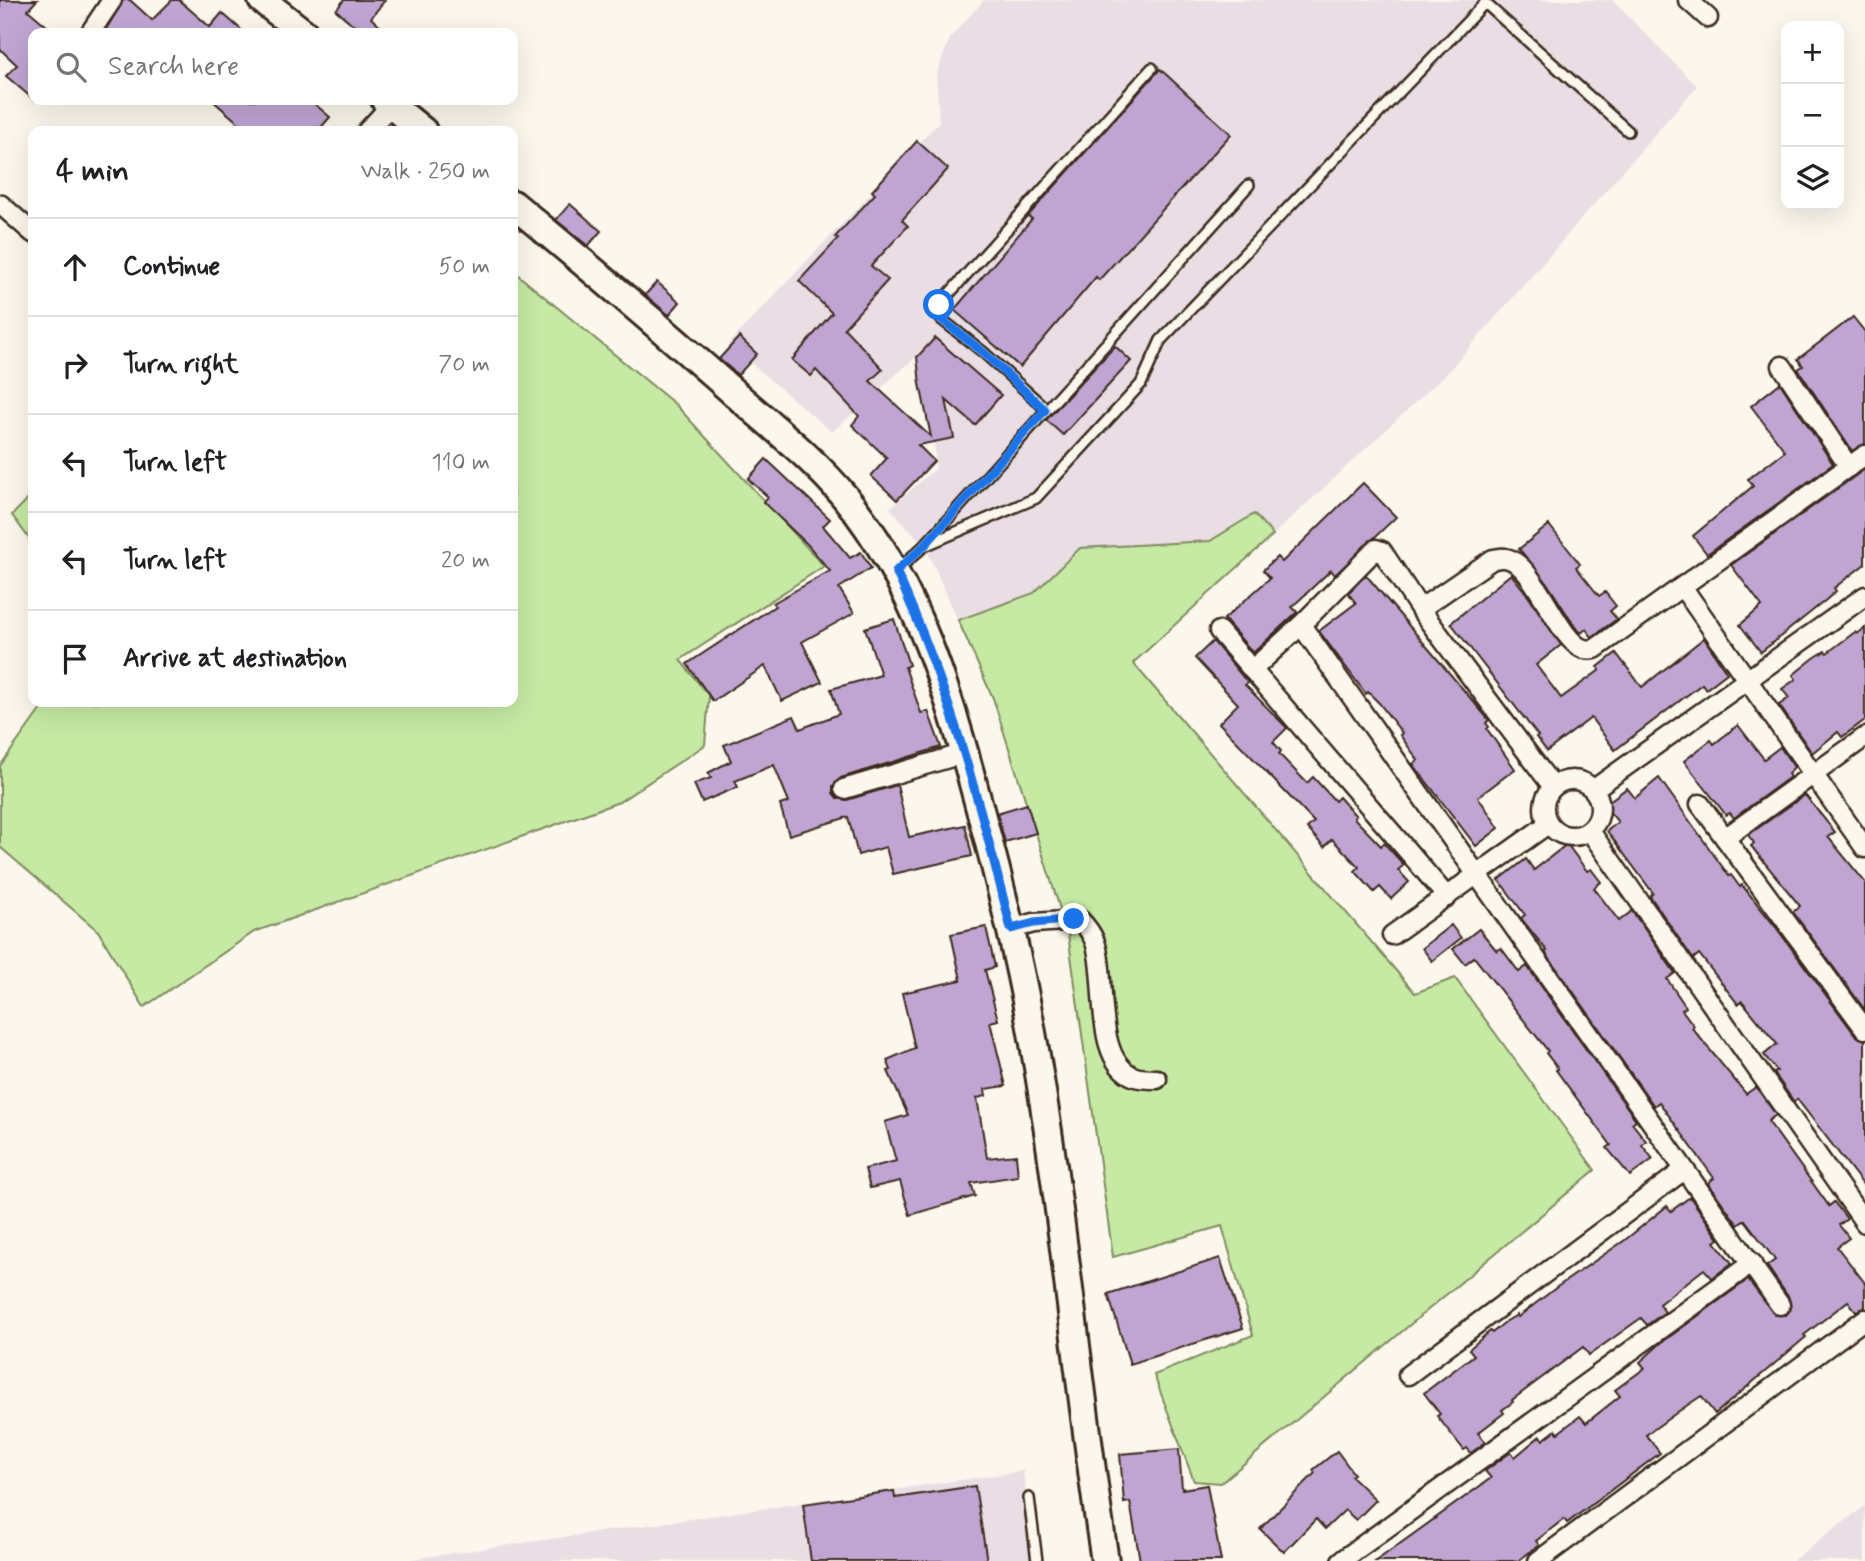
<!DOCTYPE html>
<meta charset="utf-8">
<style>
body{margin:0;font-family:Mynerve,sans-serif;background:#f6f6f6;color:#202124}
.controls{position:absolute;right:21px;top:21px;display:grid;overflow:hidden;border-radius:14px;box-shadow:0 7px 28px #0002}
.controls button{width:63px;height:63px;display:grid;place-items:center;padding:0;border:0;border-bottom:2px solid #e0e0e0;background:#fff;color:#202124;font:35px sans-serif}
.stop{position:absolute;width:21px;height:21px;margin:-16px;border:5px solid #1a73e8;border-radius:50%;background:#fff}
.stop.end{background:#1a73e8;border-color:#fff;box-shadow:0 2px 7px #0008}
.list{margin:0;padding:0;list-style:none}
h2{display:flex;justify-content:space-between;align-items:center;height:91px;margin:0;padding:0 28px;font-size:30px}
h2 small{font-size:23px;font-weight:400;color:#757577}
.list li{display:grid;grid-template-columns:46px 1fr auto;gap:21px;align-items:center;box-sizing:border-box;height:98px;padding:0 28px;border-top:2px solid #e0e0e0}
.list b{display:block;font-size:26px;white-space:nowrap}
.list em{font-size:23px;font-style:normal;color:#757577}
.icon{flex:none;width:38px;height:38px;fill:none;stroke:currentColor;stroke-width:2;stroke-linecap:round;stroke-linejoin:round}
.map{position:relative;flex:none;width:1865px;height:1561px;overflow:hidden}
.search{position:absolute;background:#fff;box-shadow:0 7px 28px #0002;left:28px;top:28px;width:490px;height:77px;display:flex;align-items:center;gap:18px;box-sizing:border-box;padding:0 24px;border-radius:14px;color:#757577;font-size:26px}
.panel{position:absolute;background:#fff;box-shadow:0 7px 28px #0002;left:28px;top:126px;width:490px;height:581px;border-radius:14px}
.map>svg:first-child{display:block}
.built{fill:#e9dee4}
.green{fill:#c6eaa4;stroke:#808a61;stroke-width:2}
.building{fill:#c0a5d3;stroke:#3b2a1e;stroke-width:2}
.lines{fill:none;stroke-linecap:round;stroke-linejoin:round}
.lane-casing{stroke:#3b2a1e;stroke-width:14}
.street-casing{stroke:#3b2a1e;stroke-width:23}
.secondary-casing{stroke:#3b2a1e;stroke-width:32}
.lane{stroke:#fbf7ec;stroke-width:9}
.street{stroke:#fbf7ec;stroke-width:18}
.secondary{stroke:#fbf7ec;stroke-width:26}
.route{stroke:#1a73e8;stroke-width:9}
</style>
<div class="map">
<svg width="1865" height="1561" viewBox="0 0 1865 1561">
<rect width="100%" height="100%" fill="#fbf7ec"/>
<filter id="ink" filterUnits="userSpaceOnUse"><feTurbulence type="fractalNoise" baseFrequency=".0143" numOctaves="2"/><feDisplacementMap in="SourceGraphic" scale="14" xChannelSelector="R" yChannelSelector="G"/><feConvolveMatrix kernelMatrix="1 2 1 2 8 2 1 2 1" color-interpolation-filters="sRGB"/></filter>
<g filter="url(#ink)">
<g class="built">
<path d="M984,0h628l85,86 -249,286 -175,163 -19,-21 -44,27 -129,7 -47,45 -76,27 -33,-74 -35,-38 46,-40 -10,-120 -94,84 -104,-88 211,-222 -3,-47 14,-37z"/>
<path d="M1023,1471l13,90h-638z"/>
<path d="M1865,1506v55h-73z"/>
</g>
<g class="green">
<path d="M513,271l163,134 148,161 -144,94 29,36 -4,49 -86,57 -365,130 -110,75 -46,-76 -98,-84v-81l46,-64h467z"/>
<path d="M33,494v50l-21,-29z"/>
<path d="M1254,514l19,21 -140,128 282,330 40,-15 140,192 -374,313 -27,-2 -40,-106 99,-40 -31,-109 -109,31 -45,-323 -75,-236 -35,-78 76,-27 46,-45 130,-7z"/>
</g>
<g class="building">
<path d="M0,0h37l-9,10 27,23h-22v66l-27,-23 11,-11 -17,-16z"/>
<path d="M123,0h7l22,20 20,-20h7l31,27 12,-14 23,20h-137l-3,-2z"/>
<path d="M344,0h41l-14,18 16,15h-24l-27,-23z"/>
<path d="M1160,69l71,65 -132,146 -3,-3 -76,90 -66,-57 78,-91 -4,-3z"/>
<path d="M212,100h98l20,17 -12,14h-70z"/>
<path d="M917,141l31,28 -46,51 6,6 -37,40 17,14 -44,48 39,41 -13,12 61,56 -11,-53 -3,-27 18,-19 66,57 -26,30 -29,-25 8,38 -36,7 16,16 -37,39 -26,-24 16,-18 -35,-33 7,-9 -43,-46 -5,6 -19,-16 40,-47 -33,-32 39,-42 -3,-2 40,-43 -3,-3z"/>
<path d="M570,204l31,27 -13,15 -32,-26z"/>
<path d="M657,282l23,20 -11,13 -24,-20z"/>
<path d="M1853,317l12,15v112l-13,7 -54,-82 5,-3 -5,-7z"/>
<path d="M739,337l18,17 -19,21 -19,-16z"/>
<path d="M1115,346l16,15 -68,74 -17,-15z"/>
<path d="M1780,383l53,81 -126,90 -14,-18 60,-50 -5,-7 37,-28 -34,-45z"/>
<path d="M766,459l64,60 -7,7 27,32 11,-6 10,16 -32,20 15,25 -52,29 20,40 -40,19 -17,-35 -52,35 -26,-37 88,-58 -2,-3 57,-32 -23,-27 -44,-42 5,-5 -20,-18z"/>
<path d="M1865,469v95l-31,24 2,3 -10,9 -65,52 -21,-27 22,-19 -31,-41z"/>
<path d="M1363,483l33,34 -61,58 -4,-5 -39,37 5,5 -44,41 -29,-34 46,-41 -7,-8 14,-13 5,5z"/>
<path d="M1549,525l31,39 -4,3 23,29 6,-4 11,14 -6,5 7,8 -25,18 -6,-8 -5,4 -7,-8 -29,-45 -26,-31z"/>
<path d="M1511,574l15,19 35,52 -25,20 25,33 39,-28 -2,-3 18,-14 26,34 62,-49 23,35 -21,16 -4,-5 -87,66 -24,-32 -44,33 -11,-14 2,-1 -87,-113z"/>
<path d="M1366,575l123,145 -3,3 3,4 -2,2 28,40 -37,28 21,31 -23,18 -63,-82 5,-4 -18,-25 2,-2 -23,-30 -11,-11 -2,2 -47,-63 37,-28 -8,-10z"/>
<path d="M894,619l15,46 -4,2 16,46 7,-2 13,36 -100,31 -8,8v7l4,5 10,2 50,-15 12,52 56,-12 7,31 -79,18 -7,-27 -28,8 -10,-38 -59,18 -9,-30 9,-3 -15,-37 -39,16 3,6 -36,15 -8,-18 17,-6 -3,-5 23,-12 -7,-16 70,-29 6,13 39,-15 -8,-25 50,-14 -16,-47z"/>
<path d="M1865,628v92l-23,17 -4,-5 -26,21 -33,-48 10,-7 -7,-9 14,-10 -3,-4 21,-17 11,-7 2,2 28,-21 2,2z"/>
<path d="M1213,641l35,42 -3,2 42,43 -14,14 8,9 -2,3 28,29 6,-6 22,24 4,-4 17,19 -2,2 27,28 3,-3 20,22 -6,5 11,12 -18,17 -11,-12 -6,5 -19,-21 4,-4 -27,-28 -8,8 -17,-19 7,-6 -95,-99 19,-19 -43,-46z"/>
<path d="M1738,725l26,34 16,-12 14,20 -6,7 2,3 -56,41 -4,-5 -4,2 -42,-54 27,-21 3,4z"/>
<path d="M1659,778l70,98 2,-1 9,12 2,-2 33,41 81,110 9,4v147l-68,-88 -3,3 -20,-29 3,-2 -13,-16 13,-11 -35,-43 -4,3 -39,-50 -6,5 -43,-63 3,-3 -46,-62 11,-9 -14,-17 23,-17 8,10z"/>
<path d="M1805,795l30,37 -7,5 37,45v128l-72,-98 7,-6 -49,-60 3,-3 -6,-8z"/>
<path d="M1027,804l9,29 -31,9 -8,-29z"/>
<path d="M1567,844l20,27 4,-2 10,13 -7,6 25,33 13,-10 43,62 -8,6 19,28 -4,3 12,16 -2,2 54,66 10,-7 20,28 -8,6 61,85 5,-4 13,17 -8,6 10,13 -12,9 28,36v25l-9,3 -8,-10 -44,34 2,2 -91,77 -14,-18 -22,15 -33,24 14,18 -93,70 -3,-4 -28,22 3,4 -21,16h-142l115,-83 -6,-7 26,-19 4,5 25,-21 3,4 13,-10 2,3 22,-17 6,7 34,-27 -5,-6 30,-22 -5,-6 21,-19 85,-62 2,-1 27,35h11l5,-6 -2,-11 -22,-32 8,-6 -30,-40 -7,5 -30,-42 6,-5 -55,-76 -5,4 -109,-154 2,-1 -26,-33 4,-3 -26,-35 27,-21 8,11z"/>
<path d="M1451,925l10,13 -29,23 -10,-13z"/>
<path d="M986,927l9,40 -10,3 13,50 -8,2 16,64 -21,3 1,7 -9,2 10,60 29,-3 2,21 -47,7 4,13 -65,19 -10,-34 -30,7 -5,-19 31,-8 -11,-39 23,-7 -20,-44 3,-1 -4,-10 28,-12 -13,-55 59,-13 -10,-46z"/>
<path d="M1479,929l18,22 4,-3 18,24 8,-6 109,154 -4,3 14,18 -4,4 11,14 -23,17 -23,-28 4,-3 -55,-75 2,-1 -12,-16 2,-2 -74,-94 -9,7 -12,-15z"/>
<path d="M1690,1197l29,42 -4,3 17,21 -20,15 -8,-9 -45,35 6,8 -18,13 -6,-7 -52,37 -6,-8 -71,53 1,2 -11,8 2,3 -26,20 8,9 -15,11 -4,-5 -3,2 -27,-34 3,-2 -16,-21 50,-38 -5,-6 21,-18 2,2 13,-11 12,-7 1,2 39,-30 68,-47 42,-34 4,5z"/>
<path d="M1220,1258l23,70 -113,36 -22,-70z"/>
<path d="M1179,1449l3,40 25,-4 14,76h-81l-10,-59 -6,1 -4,-49z"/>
<path d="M1337,1451l17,23 -3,2 25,24 -20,20 -11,-10 -20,19 -9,-10 -32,33 -24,-23 55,-56 -2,-3z"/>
<path d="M975,1486l12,75h-176l-8,-57 91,-13 1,7z"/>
</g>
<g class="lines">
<g class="lane-casing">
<g id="lane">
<path d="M1046,409l-63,-57 -42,-33 -2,-14 213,-237"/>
<path d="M924,546l112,-48 105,-114 20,-44 324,-337 143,128"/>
<path d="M897,570l27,-24 325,-361"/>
<path d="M1029,1498l8,63"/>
</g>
</g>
<g class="street-casing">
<g id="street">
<path d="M1688,0l20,18"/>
<path d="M90,33l22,-33"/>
<path d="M367,131l24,-26"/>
<path d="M0,204l33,29"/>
<path d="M1782,366l67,101"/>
<path d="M1683,588l182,260"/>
<path d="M1420,609l73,-50c4,0 8,-2 12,-1 29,3 53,84 79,91 4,1 8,0 11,0l270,-194"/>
<path d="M1301,625l479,680"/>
<path d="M1219,631l228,266"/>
<path d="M1252,670l49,-45 75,-76 6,2 38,58 133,178"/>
<circle cx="1572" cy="808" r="28"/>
<path d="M844,789l121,-36"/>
<path d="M1594,789l271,-193"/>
<path d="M1700,804l165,225"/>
<path d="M1590,831l275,392"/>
<path d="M1725,838l140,-101"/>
<path d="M1011,929l23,-6 46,-3c6,6 12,14 15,22 13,36 -3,119 40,135 7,2 15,2 22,2"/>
<path d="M1392,935l156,-111"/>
<path d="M1408,1375l276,-205"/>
<path d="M1341,1561l411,-298"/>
<path d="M1538,1561l327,-242"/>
</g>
</g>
<g class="secondary-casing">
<g id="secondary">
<path d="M262,0l42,33"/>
<path d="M385,100l38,31"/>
<path d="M513,204c74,61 147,123 219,187 38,34 81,67 113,106 71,86 105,199 133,305 22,80 42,160 56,242 30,171 44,345 71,517"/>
</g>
</g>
<use href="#lane" class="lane"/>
<use href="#street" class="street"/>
<use href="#secondary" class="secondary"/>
</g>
</g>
<g class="lines" filter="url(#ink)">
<path class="route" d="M939,305l2,14 42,33 62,58 -121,136 -28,25c53,115 85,236 115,358l23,-6 40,-4"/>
</g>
</svg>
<div class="controls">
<button>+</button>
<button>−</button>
<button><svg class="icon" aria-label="layers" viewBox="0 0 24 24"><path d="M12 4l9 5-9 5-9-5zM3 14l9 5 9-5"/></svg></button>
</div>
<div class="stop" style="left:939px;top:305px"></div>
<div class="stop end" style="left:1074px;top:919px"></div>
<div class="search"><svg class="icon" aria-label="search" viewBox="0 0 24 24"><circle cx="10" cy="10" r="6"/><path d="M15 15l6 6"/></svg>Search here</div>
<section class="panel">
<h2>4 min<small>Walk · 250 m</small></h2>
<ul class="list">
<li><svg class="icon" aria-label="ahead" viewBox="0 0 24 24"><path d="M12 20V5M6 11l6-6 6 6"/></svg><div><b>Continue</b></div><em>50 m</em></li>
<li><svg class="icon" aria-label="right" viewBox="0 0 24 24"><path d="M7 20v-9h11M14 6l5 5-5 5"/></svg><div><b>Turn right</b></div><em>70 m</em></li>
<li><svg class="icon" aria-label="left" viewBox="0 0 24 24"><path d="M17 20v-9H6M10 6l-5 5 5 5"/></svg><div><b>Turn left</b></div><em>110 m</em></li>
<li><svg class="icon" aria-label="left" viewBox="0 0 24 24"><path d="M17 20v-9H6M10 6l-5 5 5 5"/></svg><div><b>Turn left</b></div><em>20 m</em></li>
<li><svg class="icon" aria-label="arrive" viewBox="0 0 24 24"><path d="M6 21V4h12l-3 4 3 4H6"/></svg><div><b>Arrive at destination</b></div></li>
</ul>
</section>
</div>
